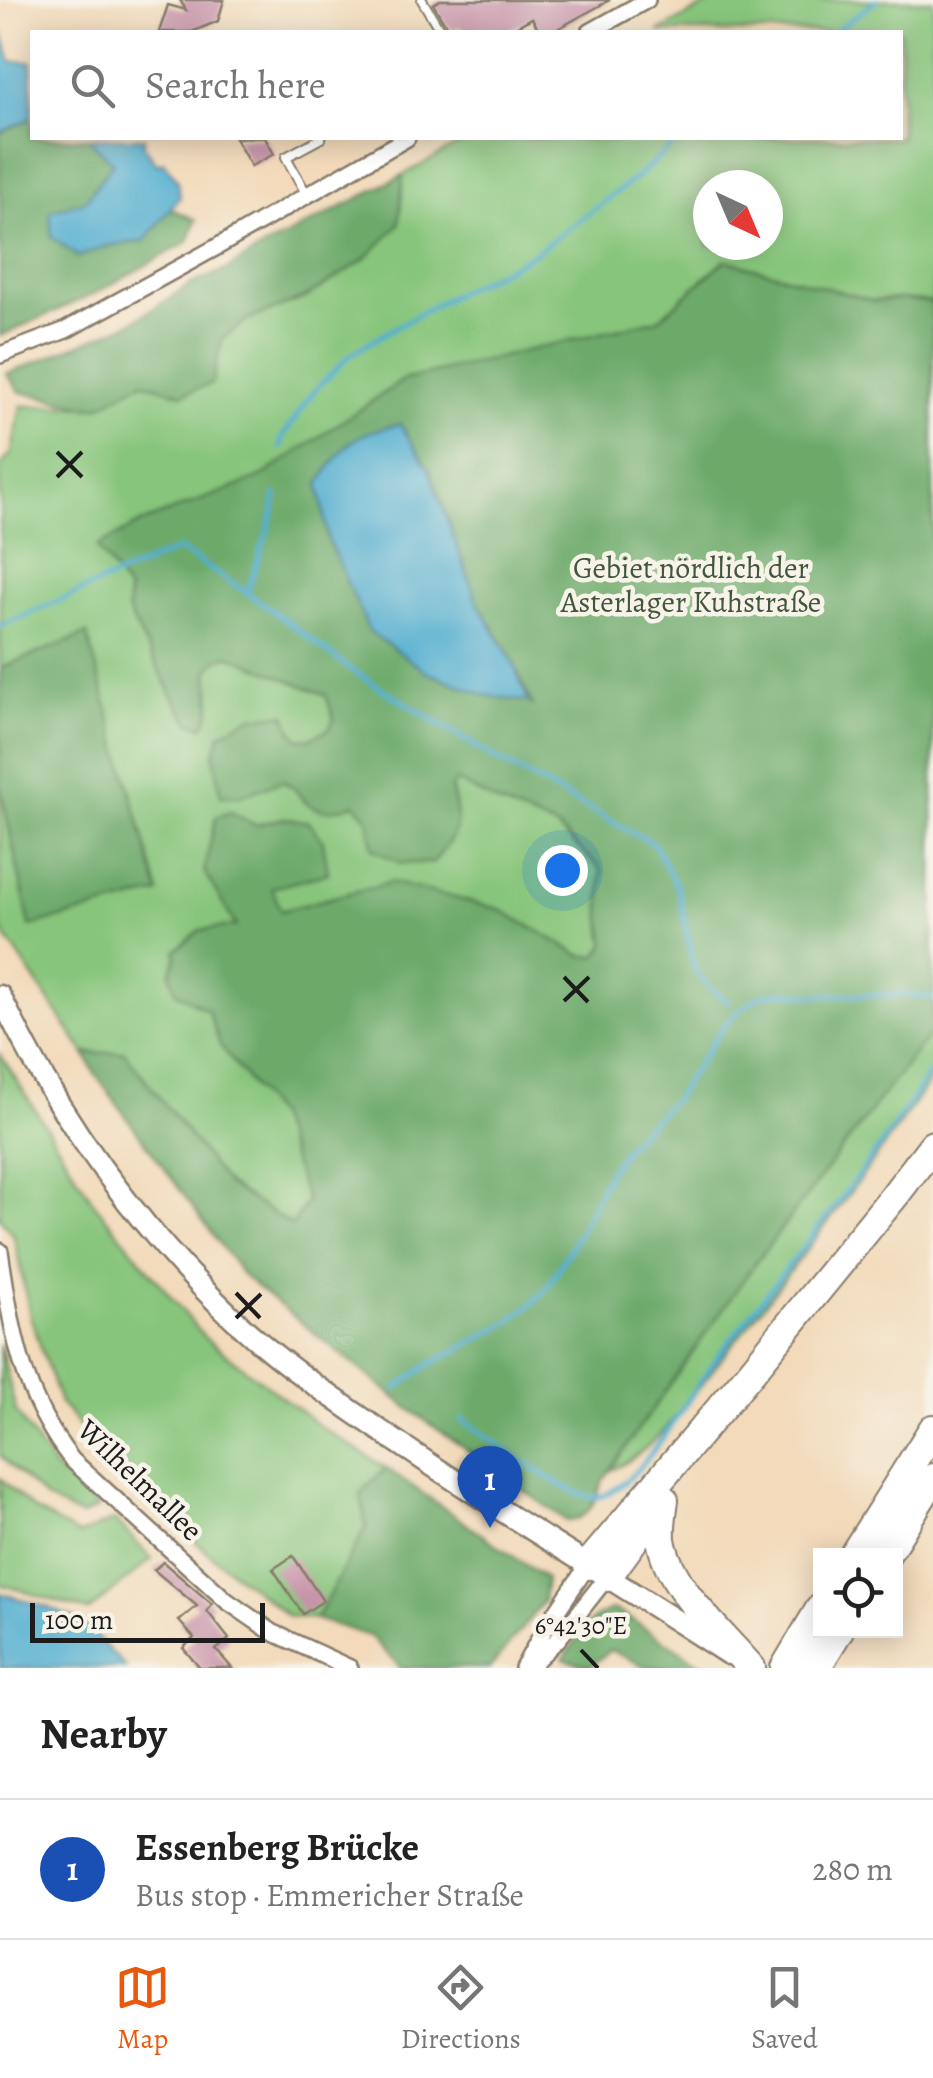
<!DOCTYPE html>
<meta charset="utf-8">
<style>
body{margin:0;font-family:Alegreya,serif;background:#f2f2f2;color:#222}
.controls{position:absolute;right:30px;bottom:30px;display:grid;overflow:hidden;border-radius:0px;box-shadow:0 5px 25px #0003}
.controls button{width:90px;height:90px;display:grid;place-items:center;padding:0;border:0;border-bottom:2px solid #e0e0e0;background:#fff;color:#222;font:50px sans-serif}
.compass{position:absolute;left:693px;top:170px;width:90px;height:90px;border-radius:50%;background:#fff;box-shadow:0 5px 25px #0003;rotate:136deg}
.scale{position:absolute;left:30px;bottom:25px;width:235px;box-sizing:border-box;padding-left:10px;border:5px solid #1c1c1c;border-top:0;font-size:28px;line-height:35px;white-space:nowrap;color:#1c1c1c;-webkit-text-stroke:8px #f7f3e8;paint-order:stroke}
.you{position:absolute;left:562px;top:870px;width:35px;height:35px;margin:-25px;border:8px solid #fff;border-radius:50%;background:#1a73e8;box-shadow:0 0 0 15px #1a73e833}
.badge{display:grid;place-items:center;width:65px;height:65px;border-radius:50%;background:#ea580c;color:#fff;font-size:32px;font-weight:700}
.pin{position:absolute;translate:-50% -82px;filter:drop-shadow(0 2px 5px #0008)}
.pin::after{content:'';position:absolute;top:52px;width:35px;height:30px;background:inherit;clip-path:polygon(0 0,100% 0,50% 100%)}
.list{margin:0;padding:0;list-style:none}
h2{display:flex;justify-content:space-between;align-items:center;height:130px;margin:0;padding:0 40px;font-size:42px}
h2 small{font-size:32px;font-weight:400;color:#767676}
.list li{display:grid;grid-template-columns:65px 1fr auto;gap:30px;align-items:center;box-sizing:border-box;height:140px;padding:0 40px;border-top:2px solid #e0e0e0}
.list b{display:block;font-size:38px;white-space:nowrap}
.list p{margin:0;font-size:32px;white-space:nowrap;color:#767676}
.list em{font-size:32px;font-style:normal;color:#767676}
.icon{flex:none;width:55px;height:55px;fill:none;stroke:currentColor;stroke-width:2;stroke-linecap:round;stroke-linejoin:round}
.map{position:relative;flex:none;width:933px;height:1668px;overflow:hidden}
.search{position:absolute;background:#fff;box-shadow:0 5px 25px #0003;left:30px;right:30px;top:30px;height:110px;display:flex;align-items:center;gap:25px;box-sizing:border-box;padding:0 35px;border-radius:0px;color:#767676;font-size:38px}
.sheet{height:270px;background:#fff}
nav{display:flex;justify-content:space-around;align-items:center;box-sizing:border-box;height:140px;border-top:2px solid #e0e0e0;background:#fff;font-size:28px;color:#767676}
nav a{display:grid;justify-items:center;gap:5px}
nav .on{color:#ea580c}
.map>svg:first-child{display:block}
.green{fill:#87c57b;stroke:#52704c;stroke-width:2.5;fill-rule:evenodd}
.forest{fill:#6daa6b;stroke:#446344;stroke-width:2.5;fill-rule:evenodd}
.water{fill:#51aed0;stroke:#366576;stroke-width:2.5}
.lines{fill:none;stroke-linecap:round;stroke-linejoin:round}
.stream{stroke:#51aed0;stroke-width:5}
.building{fill:#c793a9}
.service-casing{stroke:#877b6b;stroke-width:12}
.minor-casing{stroke:#877b6b;stroke-width:20}
.secondary-casing{stroke:#877b6b;stroke-width:25}
.motorway-casing{stroke:#877b6b;stroke-width:32}
.service{stroke:#fff;stroke-width:8}
.minor{stroke:#fff;stroke-width:15}
.secondary{stroke:#fff;stroke-width:20}
.motorway{stroke:#fff;stroke-width:28}
.ticks{fill:none;stroke:#1c1c1c;stroke-width:4}
.labels{text-anchor:middle;dominant-baseline:central;stroke-width:9;stroke-linejoin:round;paint-order:stroke}
.park-label{font-size:30px;fill:#41573d;stroke:#f7f3e8}
.street-label{font-size:30px;fill:#1c1c1c;stroke:#f7f3e8}
.ticks-label{font-size:25px;text-anchor:middle;fill:#1c1c1c;stroke:#f7f3e8;stroke-width:9;stroke-linejoin:round;paint-order:stroke}
</style>
<div class="map">
<svg width="933" height="1668" viewBox="0 0 933 1668">
<rect width="100%" height="100%" fill="#f7f3e8"/>
<filter id="ink" filterUnits="userSpaceOnUse"><feTurbulence type="fractalNoise" baseFrequency=".01" numOctaves="2"/><feDisplacementMap in="SourceGraphic" scale="20" xChannelSelector="R" yChannelSelector="G"/><feConvolveMatrix kernelMatrix="1 2 1 2 8 2 1 2 1" color-interpolation-filters="sRGB"/></filter>
<filter id="wash" filterUnits="userSpaceOnUse"><feTurbulence type="fractalNoise" baseFrequency=".0048" numOctaves="4" result="noise"/><feDisplacementMap in="SourceGraphic" scale="40" xChannelSelector="R" yChannelSelector="G"/><feGaussianBlur stdDeviation="2.25" result="paint"/><feColorMatrix in="noise" values="0 0 0 0 0 0 0 0 0 0 0 0 0 0 0 0 0 1.4 0 .05"/><feComposite in="paint" operator="in"/></filter>
<g filter="url(#wash)">
<rect width="100%" height="100%" fill="#f2daba"/>
<g class="green">
<path d="M716,0h217v302l-34,-3 -25,2 -149,-41 -66,59 274,-2v759c-60,89 -126,174 -192,258 -29,35 -64,88 -99,117 -18,15 -38,23 -60,32l88,-617 -572,-318 30,43v21l48,89 14,21 21,-15 -4,-35 9,-11 13,-6 97,40 8,23 -4,11 -21,10h-10l-8,-10 -51,67 42,-15 14,7 7,13 33,8 19,-5 13,14 32,45h33c21,-27 28,-43 18,-75l5,-7 44,23 56,23 45,42v42l4,34 -8,12 -15,-1 -83,-47 -108,-26 -111,28 -9,-23 14,-70 -30,7 -24,-13 6,115 -17,2 -27,74 15,7 12,35 56,71 31,85 -14,25 -66,-42 -103,-132 -39,2 -81,-120 -4,-11v-138l30,140 57,-291 -87,34v-202l11,-12 10,-48h78l44,-24 39,12 29,-11 11,-44 27,-20 58,-22 92,-73 4,-49 67,-37h430v-106h-242zM708,185h60v60h-60z"/>
<path d="M0,1054l94,149 111,135 116,89 65,41 -25,24 5,36 -50,91 -28,-3 -82,-65 -89,-81 -57,-67 -30,-87 -16,-80 -14,-18z"/>
<path d="M0,1344l16,68 38,55 44,41 -17,8 -35,-17 -46,-43z"/>
<path d="M0,1478l33,31 46,26 36,-15 37,39 -63,52 -86,-26 -3,-2z"/>
</g>
<g class="forest">
<path d="M32,118v20h56l25,25 -28,38 21,45 38,-5 26,-33 26,12 -8,22 -94,52 -94,42v-203z"/>
<path d="M403,175l-4,49 -34,35 -58,38 -58,22 -27,20 -10,44 -29,11 -40,-12 -44,24 -10,1 -69,-15 -13,-18 122,-50 64,-41 33,-13 33,-20z"/>
<path d="M725,260l149,41 25,-2 34,3v730l-19,22 -163,215 -148,211c-8,20 -12,39 -36,41l-151,-107 -172,-137 -149,-203 -10,-20 39,-2 103,132 65,42 15,-25 -31,-85 -56,-71 -12,-35 -32,-18 -6,-19 6,-14v-9l24,-20 36,-4 -32,-55 12,-54 15,-5 24,13 30,-7 24,4 14,19 5,32 -56,15 9,23 110,-29 108,27 83,47h15l8,-11 -4,-34v-42l-45,-42 -56,-23 -44,-23 -5,7c12,38 6,44 -18,75h-33l-27,-14 -5,-31 -13,-14c-16,5 -34,11 -48,-1 -13,-11 -6,-13 -25,-22l-42,15h-19l-7,-41 6,-21 30,-17 36,-3 5,15 8,10h10l21,-11 4,-10 -8,-23 -98,-40 -12,6 -8,11c1,18 8,40 -5,54l-13,-4 -11,-15 -51,-95v-21l-31,-44 44,-24 118,-45 144,-98 256,-61zM349,442l80,27 48,132 35,59 21,46 -4,-4 -45,-7 -165,-211z"/>
<path d="M87,634l72,259 -129,33 -30,-141v-117z"/>
<path d="M386,1468l160,111 -3,23 -53,66h-89l-31,-32 -54,-17 50,-91 -5,-35z"/>
<path d="M613,1610l8,3 86,55h-58l-39,-18 -20,17 -27,-8c14,-20 25,-43 50,-49z"/>
</g>
<g class="water">
<path d="M0,25l11,36 21,1v56l-32,15z"/>
<path d="M88,138h56v8l13,18 7,-2 14,19 2,16 -36,44 -38,5 -28,11 -26,-20 -2,-26 35,-10 28,-38z"/>
<path d="M400,424l29,45 48,132 35,59 17,42 -45,-7 -56,-22 -59,-42 -41,-91 -9,-56c26,-41 32,-50 81,-60z"/>
<path d="M0,1593l47,14 36,15 43,46h-126z"/>
</g>
<g class="lines">
<g class="stream">
<path d="M834,32l43,-32"/>
<path d="M281,448l1,-10 31,-46 36,-36 21,-14 92,-52 55,-27 22,-13 98,-73 44,-39"/>
<path d="M247,593l26,-79 3,-19"/>
<path d="M0,626l179,-77 82,53 92,69 147,90 154,83 24,45 17,81 15,18 18,14"/>
<path d="M396,1389l31,-23 79,-42 27,-21 13,-14 32,-54 32,-66 20,-27 43,-42 55,-79 17,-15 17,-11 24,-3 27,3h95l25,3"/>
<path d="M462,1419c23,16 113,84 137,78 7,-2 20,-10 26,-15 36,-32 65,-89 95,-128 72,-95 151,-186 213,-287"/>
</g>
</g>
<g id="blocks">
<g class="building">
<path d="M180,0h44l-6,21 -26,11h-33l9,-27 18,5z"/>
<path d="M440,0h170l-58,32h-12l-8,-14 -26,14h-39l-9,-6 -3,5 -10,-7 -12,-20z"/>
<path d="M235,138h30l9,16 -23,12z"/>
<path d="M293,1556l30,45 -20,13 -30,-45z"/>
<path d="M163,1562l49,42 -5,7 22,28 -13,11 16,18h-32l-17,-20 11,-10 -15,-17 18,-15 -43,-36z"/>
</g>
</g>
</g>
<g filter="url(#ink)">
<use href="#blocks" fill-opacity="0" stroke="#877b6b" stroke-width="2.5"/>
<g class="lines">
<g class="service-casing">
<g id="service">
<path d="M422,0l19,32"/>
<path d="M307,195l-21,-38 35,-19"/>
</g>
</g>
<g class="minor-casing">
<g id="minor">
<path d="M590,32l57,-32"/>
<path d="M0,355l66,-25 149,-82 192,-110"/>
<path d="M0,1251c12,80 21,143 72,209l155,141 45,31 78,36"/>
<path d="M531,1665l27,-26 49,-62"/>
<path d="M523,1668l21,-38 44,-65"/>
</g>
</g>
<g class="secondary-casing">
<path id="secondary" d="M0,996c13,25 25,50 39,74 50,89 120,178 195,249 43,42 95,76 144,110 114,79 234,149 350,225"/>
</g>
<g class="motorway-casing">
<g id="motorway">
<path d="M664,1500c-2,13 -4,26 -3,39 7,48 60,94 90,129"/>
<path d="M853,1556l80,-127"/>
<path d="M885,1556l48,-78"/>
<path d="M588,1565l163,-193 144,-177 38,-50"/>
<path d="M607,1577l52,-72"/>
<path d="M785,1668l35,-59"/>
<path d="M816,1668l23,-38"/>
</g>
</g>
<use href="#service" class="service"/>
<use href="#minor" class="minor"/>
<use href="#secondary" class="secondary"/>
<use href="#motorway" class="motorway"/>
</g>
</g>
<path class="ticks" d="M57,452l25,25M57,477l25,-25M564,977l24,25M564,1001l25,-24M236,1293l24,25M236,1318l25,-24M581,1650l17,18"/>
<g class="labels">
<g class="park-label">
<text x="691" y="568">Gebiet nördlich der<tspan x="691" dy="34">Asterlager Kuhstraße</tspan></text>
</g>
<g class="street-label">
<text transform="translate(140 1480) rotate(44)">Wilhelmallee</text>
</g>
</g>
<g class="ticks-label">
<text x="581" y="1634">6°42'30"E</text>
</g>
</svg>
<div class="controls">
<button><svg class="icon" aria-label="locate" viewBox="0 0 24 24"><circle cx="12" cy="12" r="6"/><path d="M12 2v4M12 18v4M2 12h4M18 12h4"/></svg></button>
</div>
<svg class="compass" viewBox="-18 -18 36 36"><path d="M0-13l5 13h-10z" fill="#e53935"/><path d="M0 13l5-13h-10z" fill="#767676"/></svg>
<div class="scale">100 m</div>
<div class="you"></div>
<div class="pin badge" style="left:490px;top:1528px;background:#1a4fb4">1</div>
<div class="search"><svg class="icon" aria-label="search" viewBox="0 0 24 24"><circle cx="10" cy="10" r="6"/><path d="M15 15l6 6"/></svg>Search here</div>
</div>
<section class="sheet">
<h2>Nearby<small></small></h2>
<ul class="list">
<li><span class="badge" style="background:#1a4fb4">1</span><div><b>Essenberg Brücke</b><p>Bus stop · Emmericher Straße</p></div><em>280 m</em></li>
</ul>
</section>
<nav>
<a class="on"><svg class="icon" aria-label="map" viewBox="0 0 24 24"><path d="M3 6l6-2 6 2 6-2v14l-6 2-6-2-6 2zM9 4v14M15 6v14"/></svg>Map</a>
<a><svg class="icon" aria-label="directions" viewBox="0 0 24 24"><path d="M12 3l9 9-9 9-9-9zM9 14v-3h6M13 9l2 2-2 2"/></svg>Directions</a>
<a><svg class="icon" aria-label="saved" viewBox="0 0 24 24"><path d="M7 4h10v16l-5-4-5 4z"/></svg>Saved</a>
</nav>
